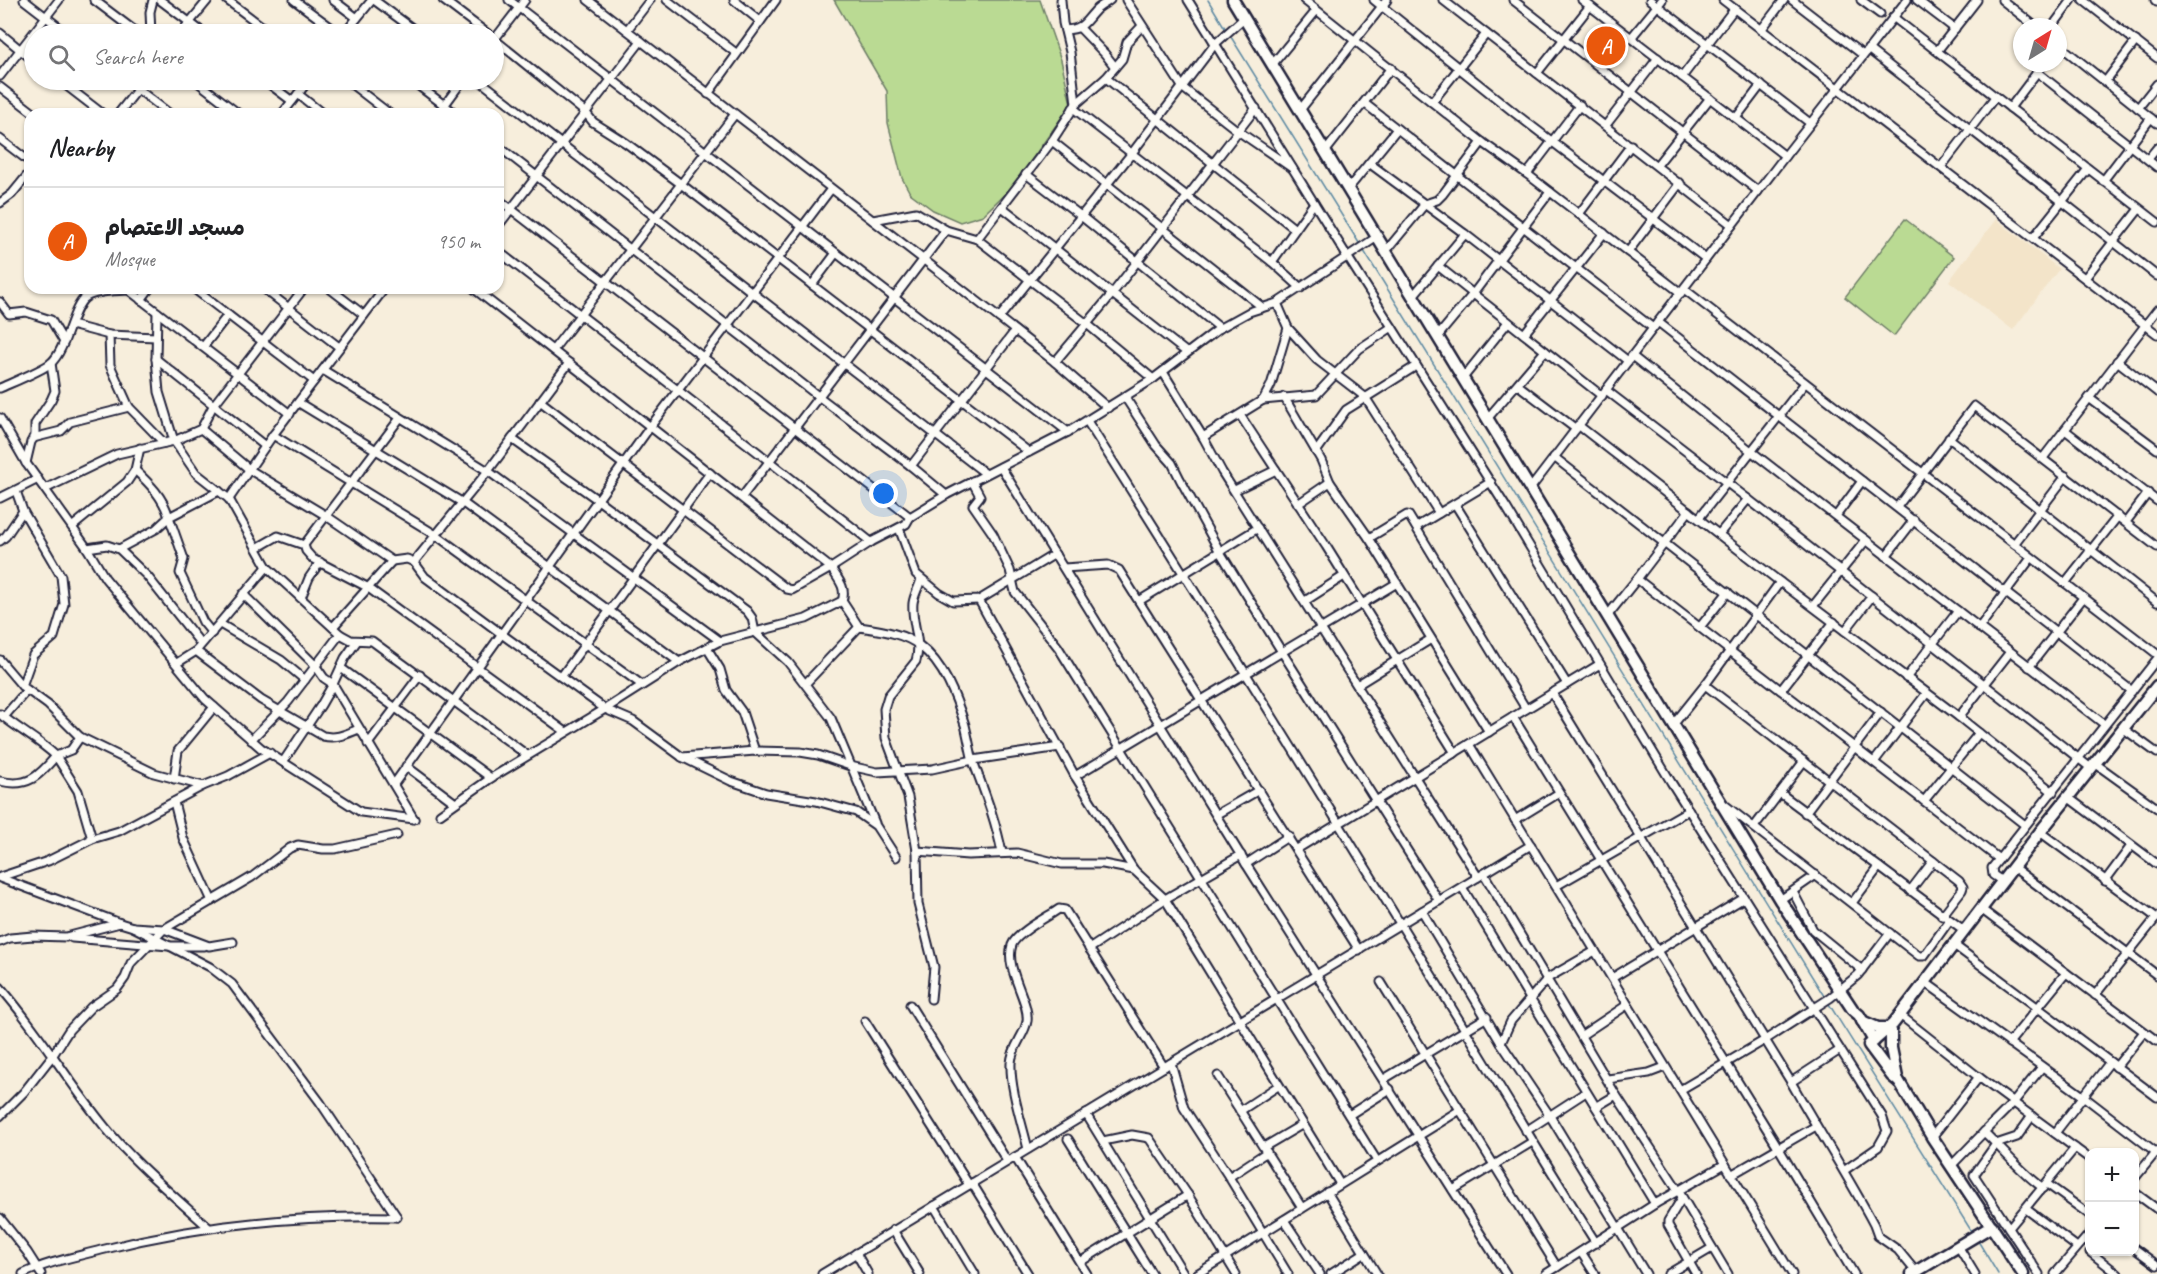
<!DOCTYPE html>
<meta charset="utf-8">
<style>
body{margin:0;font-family:Caveat,"Playpen Sans Arabic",sans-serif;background:#f2f2f2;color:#202124}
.controls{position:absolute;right:18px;bottom:18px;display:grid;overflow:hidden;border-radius:12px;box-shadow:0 2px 4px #0004}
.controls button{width:54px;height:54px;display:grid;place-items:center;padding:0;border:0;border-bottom:2px solid #e0e0e0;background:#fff;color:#202124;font:30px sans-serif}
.compass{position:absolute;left:2013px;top:18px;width:54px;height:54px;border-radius:50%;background:#fff;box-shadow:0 2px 4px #0004;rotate:37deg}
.you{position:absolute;left:884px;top:494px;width:21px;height:21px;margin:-15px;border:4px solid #fff;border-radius:50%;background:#1a73e8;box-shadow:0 0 0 9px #1a73e833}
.badge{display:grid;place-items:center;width:39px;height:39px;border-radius:50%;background:#ea580c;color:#fff;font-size:20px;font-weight:700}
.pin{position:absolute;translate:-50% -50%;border:3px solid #fff;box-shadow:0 2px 6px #0006}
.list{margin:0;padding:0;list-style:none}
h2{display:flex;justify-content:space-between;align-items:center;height:78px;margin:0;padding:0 24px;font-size:26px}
h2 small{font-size:20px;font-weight:400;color:#757577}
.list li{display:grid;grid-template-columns:39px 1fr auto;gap:18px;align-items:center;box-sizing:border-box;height:108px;padding:0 24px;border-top:2px solid #e0e0e0}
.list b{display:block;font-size:22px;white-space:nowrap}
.list p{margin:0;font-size:20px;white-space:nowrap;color:#757577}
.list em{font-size:20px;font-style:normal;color:#757577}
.icon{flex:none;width:33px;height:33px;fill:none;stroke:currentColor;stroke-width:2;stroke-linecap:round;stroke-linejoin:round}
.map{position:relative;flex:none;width:2157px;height:1274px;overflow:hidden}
.search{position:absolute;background:#fff;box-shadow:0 2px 4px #0004;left:24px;top:24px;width:480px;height:66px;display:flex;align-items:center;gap:15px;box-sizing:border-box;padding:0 21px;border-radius:33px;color:#757577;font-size:22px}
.panel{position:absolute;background:#fff;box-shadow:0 2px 4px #0004;left:24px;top:108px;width:480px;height:186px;border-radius:18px}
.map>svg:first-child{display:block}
.built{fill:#f3e4c9}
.green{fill:#bada93;stroke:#6e7e67;stroke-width:1.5}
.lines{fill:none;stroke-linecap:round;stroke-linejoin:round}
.stream{stroke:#5f8aa3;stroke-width:1.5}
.minor-casing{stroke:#22223b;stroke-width:11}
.primary-casing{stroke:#22223b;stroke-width:15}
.trunk-casing{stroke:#22223b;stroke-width:15}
.minor{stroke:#fdfcf7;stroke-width:7}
.primary{stroke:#fdfcf7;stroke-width:10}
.trunk{stroke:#fdfcf7;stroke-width:10}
</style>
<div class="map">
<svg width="2157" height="1274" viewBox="0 0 2157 1274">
<rect width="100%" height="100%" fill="#f7eedc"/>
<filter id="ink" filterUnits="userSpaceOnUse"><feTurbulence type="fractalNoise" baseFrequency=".0167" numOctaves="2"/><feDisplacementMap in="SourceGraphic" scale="12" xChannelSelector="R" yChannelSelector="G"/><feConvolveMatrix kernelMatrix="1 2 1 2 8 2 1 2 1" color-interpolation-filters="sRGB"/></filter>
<g filter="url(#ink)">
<path class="built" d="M1996,219l63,50 -46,61 -64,-49z"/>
<g class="green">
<path d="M834,0h206l21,60 10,44 -58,82 -30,29 -23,7 -27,-12 -23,-17 -8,-15 -14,-55 -1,-32z"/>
<path d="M1905,219l49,38 -60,79 -49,-39z"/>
</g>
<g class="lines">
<g class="stream">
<path d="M1208,0l17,28"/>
<path d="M1231,37l128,206"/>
<path d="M1364,251l460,745"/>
<path d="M1829,1004l143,228"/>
<path d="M1978,1241l20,33"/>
</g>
<g class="minor-casing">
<g id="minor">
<path d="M24,0l44,34"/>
<path d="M94,0l45,34"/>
<path d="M160,0l45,34"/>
<path d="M227,0l45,34"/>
<path d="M294,0l46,34"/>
<path d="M333,0l24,18"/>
<path d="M374,0l46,34"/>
<path d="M443,0l45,34"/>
<path d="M509,0l559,432"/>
<path d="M588,0l411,318 56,44 53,46"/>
<path d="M667,0l69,53"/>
<path d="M734,0l26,21"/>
<path d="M1061,0l2,23 7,29 6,52"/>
<path d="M1126,0l57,88 55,43 54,37"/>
<path d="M1188,0l159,256 159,251 165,275 211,334 5,15 -9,16 -33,23"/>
<path d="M1304,0l178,142 45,32 154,119"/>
<path d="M1374,0l142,114 190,145"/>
<path d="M1443,0l289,225"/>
<path d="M1513,0l245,191"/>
<path d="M1582,0l203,156"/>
<path d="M1650,0l160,123"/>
<path d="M1723,0l434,334"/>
<path d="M1792,0l71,55"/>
<path d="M1861,0l19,14"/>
<path d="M1917,0l38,29"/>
<path d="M2002,0l34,27"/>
<path d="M2083,0l74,58"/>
<path d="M2155,0l2,2"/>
<path d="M1893,17l264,205"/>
<path d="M1079,27l26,27 10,13"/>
<path d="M2052,27l20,-27"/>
<path d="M627,30l23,-30"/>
<path d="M1065,30c18,-1 18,-6 29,-18 4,-5 11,-8 16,-12"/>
<path d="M1761,30l23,-30"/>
<path d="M0,33l34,28"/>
<path d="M151,34l-1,-22 3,-12"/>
<path d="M180,34l28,-34"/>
<path d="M344,34l28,-34"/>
<path d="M1631,38l31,-38"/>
<path d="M494,39l92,74 7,9 33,21 55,41 348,268"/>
<path d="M494,40l31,-40"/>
<path d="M2058,44l99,79"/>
<path d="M1868,49l289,227"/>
<path d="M1937,51l40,-51"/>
<path d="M1272,65l44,-54"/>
<path d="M2037,72l120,95"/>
<path d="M1537,73l53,-67"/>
<path d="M0,76l59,-76"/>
<path d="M1682,77l52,-68"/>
<path d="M1106,78l189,151"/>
<path d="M59,80l44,34"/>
<path d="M126,80l44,34"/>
<path d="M195,80l44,34"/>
<path d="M264,80l28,21"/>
<path d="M346,80l44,34"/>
<path d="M411,80l45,34"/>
<path d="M479,80l507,394"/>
<path d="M2105,82l31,-41"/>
<path d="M0,87l35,27"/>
<path d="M298,94l25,20"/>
<path d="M708,94l68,-94"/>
<path d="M1432,102l54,-68"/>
<path d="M1364,103l289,225"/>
<path d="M1073,108l199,154 29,26"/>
<path d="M2010,108l34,-45"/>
<path d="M2138,108l19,-24"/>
<path d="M1300,110l87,-110"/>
<path d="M118,114l27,-34"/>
<path d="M282,114l27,-34"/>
<path d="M438,114l25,-34"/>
<path d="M1736,118l25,-33"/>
<path d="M1606,125l52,-67"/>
<path d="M0,139l30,23"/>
<path d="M1052,141l210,166"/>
<path d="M498,146l320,250 93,70 35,29"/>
<path d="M1325,152l66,-84"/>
<path d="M2148,159l9,-11"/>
<path d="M1369,163l96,71 163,127"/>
<path d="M1657,165l53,-67"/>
<path d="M1941,167l54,-70"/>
<path d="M1026,174l55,42 139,112"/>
<path d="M1527,174l53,-69"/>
<path d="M2103,181l48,-63"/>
<path d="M1348,189l49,-60"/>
<path d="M498,199l412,318"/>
<path d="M0,203l12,-9 18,-22"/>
<path d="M1002,207l184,145"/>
<path d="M1579,214l52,-69"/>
<path d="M873,220l43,-8 30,18 31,9 110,85 66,55"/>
<path d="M498,226l143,-185"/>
<path d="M2033,238l55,-69"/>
<path d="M977,239l75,-98 24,-37 30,-26 16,-19 5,-17 15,-16"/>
<path d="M498,251l271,210 102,81"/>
<path d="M1386,251l39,-47 12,-4 6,-6 39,-52"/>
<path d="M1628,252l52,-69"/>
<path d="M1272,262l42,-59"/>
<path d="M1438,266l164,130"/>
<path d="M2085,278l54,-69"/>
<path d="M812,285l24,-32"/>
<path d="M126,288l164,126"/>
<path d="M193,288l121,93"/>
<path d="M263,288l76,59"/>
<path d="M329,288l35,27"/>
<path d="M473,288l358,280 40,-26 35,-18 4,-7 36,-22 122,-63 85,-53 67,-51 29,-16 28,-9 100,-66"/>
<path d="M1684,289l473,365"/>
<path d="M1413,296l52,-62"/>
<path d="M141,300l9,-12"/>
<path d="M0,302l9,12 17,-2 25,8 13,22"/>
<path d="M157,312l-1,47 3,33 15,49 27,-12 12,-23 91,-118"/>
<path d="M999,318l133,-165 83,-109 29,-26"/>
<path d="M1658,322l474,369"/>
<path d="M71,325l38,10 47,2"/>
<path d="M1288,328l29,32 48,37 74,116"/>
<path d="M1524,334l80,-101"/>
<path d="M109,335l1,30 19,42"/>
<path d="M1438,336l35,-42 77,-102"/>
<path d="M203,347l25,-32"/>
<path d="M553,350l182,-236"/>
<path d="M1632,356l119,95 353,273"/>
<path d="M156,359l109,87"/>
<path d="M2117,361l40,31"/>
<path d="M1055,362l57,-68 144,-186"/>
<path d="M323,370l165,101 232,170"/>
<path d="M1163,372l40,65 19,35 256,405"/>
<path d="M1463,378l45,-56"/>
<path d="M1518,385l58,44"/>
<path d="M0,388c11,-5 43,-18 51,-25 16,-14 21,-57 35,-66 11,-7 30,-6 42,-7"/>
<path d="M1606,390l142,109"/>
<path d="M1125,397l31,48 16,18 8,16 40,73 62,100 157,249"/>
<path d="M1284,397l37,63 9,22 39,56 120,194"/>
<path d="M2089,398l68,51"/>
<path d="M1263,400l53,-5 43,-46 33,-22"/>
<path d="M299,403l164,100 216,159"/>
<path d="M1240,415l86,131 129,207"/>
<path d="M0,418l26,45 61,85 18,30 100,121 56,49 100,64 53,7"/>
<path d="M1487,419l58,-68"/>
<path d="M1087,421c128,201 253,404 377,607 44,72 87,144 132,215"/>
<path d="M1578,425l202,157 179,135 94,75"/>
<path d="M201,429l49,41 75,45 67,46 15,-2 7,3 11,15 78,58 102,74 28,12 49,36 49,24 35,12 50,8 40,11 20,14 20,31"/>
<path d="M2065,430l92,71"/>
<path d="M273,435l163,100 206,150"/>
<path d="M1203,437l60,-37 8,-15 17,-57 -11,-25"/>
<path d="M33,438l28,-7 9,-9 59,-15 35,36"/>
<path d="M1949,438l208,164"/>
<path d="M512,439l86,61 149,111 5,7 3,14 33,30 43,56 44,105"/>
<path d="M1316,452l30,-42 70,-44"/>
<path d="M1554,457l471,368"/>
<path d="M2043,458l114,-148"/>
<path d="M26,463l5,-21 4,-6v-12l16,-24 4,-9 -4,-28"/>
<path d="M911,466l104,-135"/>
<path d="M1001,467l245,397 260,410"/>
<path d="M135,470c15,14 28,27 34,47l50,-26"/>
<path d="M972,481l8,15 -7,9 20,29 17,36 5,22 43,55 319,514"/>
<path d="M45,489l72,-35 57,-13 22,32 33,26 38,68 73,67 11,6 21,1 155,114"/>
<path d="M1530,489l255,-333 122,-156"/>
<path d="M1235,490l41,-20"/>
<path d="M742,497l204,-267"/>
<path d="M0,498l38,-19"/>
<path d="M229,499l44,-64 112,-147"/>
<path d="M1298,504l32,-22"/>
<path d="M1455,504l112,180"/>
<path d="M1897,507l77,-101 183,141"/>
<path d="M1836,516l26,-35"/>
<path d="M1699,518l106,-135"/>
<path d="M2126,522l22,-29"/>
<path d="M72,527l55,-45 8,-12 5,-22"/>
<path d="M1416,527l75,-45"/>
<path d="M899,528l17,46 23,19 14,8 26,-1 76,-46"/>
<path d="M1719,534l29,-35 344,270"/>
<path d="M1369,538l38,-23 2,1 117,193"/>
<path d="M0,541l6,-5 17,-25 -7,-20"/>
<path d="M2014,544l52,-68"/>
<path d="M304,545l96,-127"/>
<path d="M87,548l20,-3 12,4 37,-20 13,-12 15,42 -4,14 23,49 9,11"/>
<path d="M257,548l21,-12 26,9 2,6 7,8 54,28 199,145"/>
<path d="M119,549l28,27 54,68"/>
<path d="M1886,556l28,-36"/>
<path d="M414,562l74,-91 81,-108"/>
<path d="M1064,568l44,-3 11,5 240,380"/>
<path d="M921,579c-2,8 -7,16 -8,24 -2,19 9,38 3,58l-28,35 -4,13 2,29 22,59 9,54 1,53 16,63 -3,32"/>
<path d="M1637,579l52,-68"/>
<path d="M2065,583l53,-67"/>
<path d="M243,594l72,71 9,13 9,6 -12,21 -38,57"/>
<path d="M301,598l8,-20 11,-16"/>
<path d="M979,600l96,176 59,94 31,29 175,285"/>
<path d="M842,601l17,26c20,3 45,6 61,19 24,18 36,51 45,79 3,12 5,24 8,36 11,30 23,60 29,92"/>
<path d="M1139,601l119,-73"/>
<path d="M1305,601l39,-25"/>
<path d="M1813,606l53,-66"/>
<path d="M1608,615l29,-36 362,280"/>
<path d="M220,624l61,36 24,20"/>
<path d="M333,627l59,-66"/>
<path d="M1700,627l28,-35"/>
<path d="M1979,628l52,-70"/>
<path d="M1845,631l27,-35"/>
<path d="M357,641l-12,17 -12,26 81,135"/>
<path d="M707,648l13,21 6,21 16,22 13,39"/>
<path d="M196,651l65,49 62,36c14,3 23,-2 36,-7"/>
<path d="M0,660l22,26 26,19 32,32 74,36 49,13 25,-10 42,-23"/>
<path d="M177,663l19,-12 71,-84"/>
<path d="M2029,667l54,-69"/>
<path d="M341,668l150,110"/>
<path d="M561,677l149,-204"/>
<path d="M1906,678l52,-67"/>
<path d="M806,683l53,-56"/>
<path d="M1357,685l74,-46"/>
<path d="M1705,685l254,196 4,6 -1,3 -20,26"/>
<path d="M22,686l11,-31 21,-18 10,-33 -3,-28 -38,-65"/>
<path d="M1781,690l53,-68"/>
<path d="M1552,693l239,389c27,48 57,94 83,143l4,11 20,14 18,22"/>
<path d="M0,714c18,15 39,26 56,42l15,-6 9,-13"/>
<path d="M4,717l23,-27"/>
<path d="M1513,717l265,430 76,127"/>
<path d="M1959,717l51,-65"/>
<path d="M1673,725l32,-40 75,-103"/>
<path d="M2124,729l33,24"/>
<path d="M251,740l37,-38 52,-68"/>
<path d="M368,744l52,-69"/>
<path d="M1469,744l323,530"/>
<path d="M682,757l73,-6 45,1 18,3 32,11 27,6 55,-3 41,-9 87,-13"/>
<path d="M1874,762l52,-68"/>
<path d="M2096,764l61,44"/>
<path d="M406,766l48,36"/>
<path d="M1075,776l322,-193"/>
<path d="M174,779l4,-28 36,-44"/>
<path d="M0,781c28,7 39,-5 56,-25l22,35 14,48"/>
<path d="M394,784l256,-357 181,-238"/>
<path d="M1780,793l185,138"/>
<path d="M2069,798l88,66"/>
<path d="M1924,801l55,-68"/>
<path d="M174,802l9,36 29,63"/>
<path d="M1725,805l194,151h5l25,-35"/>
<path d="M1805,813l76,-101"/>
<path d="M440,814l51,-36 114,-69 74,-47 41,-21 86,-22 36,-18c5,-13 -4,-22 -11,-33l-39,22 -5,-1 -247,-188"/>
<path d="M1217,814l42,-24"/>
<path d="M1515,820l44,-27"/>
<path d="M1754,827l50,-66"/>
<path d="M2040,832l117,86"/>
<path d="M1297,849l303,-185"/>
<path d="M917,851l51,4 49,-2 45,11h41l31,6"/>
<path d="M1246,864l43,-28"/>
<path d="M2013,867l144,108"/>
<path d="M1484,874l132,221 62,95 50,84"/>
<path d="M0,877l48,-16 44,-22 27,-8 84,-45"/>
<path d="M0,878l120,45"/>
<path d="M2002,881l-9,-6 -1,-7 165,-209"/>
<path d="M2105,881l26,-35"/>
<path d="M1556,886l133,-76"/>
<path d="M1462,887l193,317"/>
<path d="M1910,891l23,-30"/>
<path d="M1793,892l20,38 49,40"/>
<path d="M1780,900l36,-25"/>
<path d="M1852,903l27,-36"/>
<path d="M1981,909l176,132"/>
<path d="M1422,911l79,132 49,73 96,158"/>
<path d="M133,927l77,40 22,17 88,118 77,115"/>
<path d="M72,938l97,8h35"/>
<path d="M0,942l10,-4 23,-2 33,1 54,-14 13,4 31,2 45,17 24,-4"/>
<path d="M1954,945l203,152"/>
<path d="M1089,949l76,-50 76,-44"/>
<path d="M1612,978l132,-80"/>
<path d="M1381,982l176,285"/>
<path d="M1925,982l158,114 74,57"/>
<path d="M0,987c39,44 68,95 105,140 30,37 68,68 103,100"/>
<path d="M2095,995l61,-77"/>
<path d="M910,1005l97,156"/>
<path d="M1900,1015l76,60 114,84"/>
<path d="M865,1021l104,164"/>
<path d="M1582,1035l45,-30"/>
<path d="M1501,1043l10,-22 37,-43 47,-27"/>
<path d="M2009,1043l57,-70"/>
<path d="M1171,1063l13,45 45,69 59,97"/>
<path d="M2116,1067l28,-35"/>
<path d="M1218,1076l84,132"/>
<path d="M1384,1079l103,-62"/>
<path d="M1608,1079l41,-6 16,-6"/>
<path d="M1791,1082l49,-32"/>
<path d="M1680,1090l85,-50 65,-42 28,-23 32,-42"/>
<path d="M1596,1107l20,-12"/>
<path d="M1240,1111l38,-25"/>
<path d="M1086,1114l98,160"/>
<path d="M1349,1115l41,-26"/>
<path d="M0,1116l24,-24 29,-37 16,-25 22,-23 26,-18 8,-11 6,-15 33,-34 88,-52 38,-29 8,-3 25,4h12l62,-14"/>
<path d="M2032,1116l-15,21 -21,7 -22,31 65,99"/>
<path d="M1526,1131l60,-39"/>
<path d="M1984,1132l29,-29 29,-36"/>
<path d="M2055,1133l55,-71"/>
<path d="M1932,1137l47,-60"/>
<path d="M1068,1139l84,135"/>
<path d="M1103,1141l29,-6 17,3 39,57 48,79"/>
<path d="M1264,1147l39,-23"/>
<path d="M1028,1149c-6,-26 -18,-60 -17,-86 1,-17 14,-28 16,-42 3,-20 -23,-52 -15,-76 4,-12 37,-29 47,-36l6,1 99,157"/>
<path d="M1015,1157l72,117"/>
<path d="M1951,1166l33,-34c20,19 37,40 59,56"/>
<path d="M1731,1175l85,-49"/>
<path d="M1229,1177l38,-25"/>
<path d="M2134,1179l23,-28"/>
<path d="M972,1183l56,91"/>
<path d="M2047,1184l43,31"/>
<path d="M1453,1190l79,-48"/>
<path d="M1327,1192l50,82"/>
<path d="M2134,1192l23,17"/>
<path d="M1682,1198l-14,23v4l28,49"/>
<path d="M934,1206l41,68"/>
<path d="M2026,1209l51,38"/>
<path d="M0,1218l27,34 14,22"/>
<path d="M1284,1220l36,54"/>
<path d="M2009,1228l66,-80"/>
<path d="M893,1230l27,44"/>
<path d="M1958,1246l17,28"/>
<path d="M2134,1248l23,17"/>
<path d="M1581,1252l14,22"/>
<path d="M2090,1252l28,22"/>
<path d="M856,1253l12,21"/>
<path d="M1080,1262l108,-67"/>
<path d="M23,1274c24,-12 52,-17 78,-24 97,-25 196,-35 296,-33"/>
<path d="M822,1274l709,-429"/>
<path d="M1197,1274l263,-164"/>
<path d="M1331,1274l33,-21"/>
<path d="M1546,1274l109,-70 70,-40"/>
<path d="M1668,1274l44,-26"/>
<path d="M2055,1274l35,-41"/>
</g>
</g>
<g class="primary-casing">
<g id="primary">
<path d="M1233,0l547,900 73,110 6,5 15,26"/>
<path d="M1912,1274l80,-48"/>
</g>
</g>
<g class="trunk-casing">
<g id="trunk">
<path d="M1862,1021l16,7h9"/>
<path d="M1891,1031v17l6,30"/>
<path d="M1895,1075l37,62 91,137"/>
<path d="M1898,1081l-6,-5 -23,-31 24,-21 147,-192 117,-146"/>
</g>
</g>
<use href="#minor" class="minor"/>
<use href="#primary" class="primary"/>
<use href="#trunk" class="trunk"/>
</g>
</g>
</svg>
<div class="controls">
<button>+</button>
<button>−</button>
</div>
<svg class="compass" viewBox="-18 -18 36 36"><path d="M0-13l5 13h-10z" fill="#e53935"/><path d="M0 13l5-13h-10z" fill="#757577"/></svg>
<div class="you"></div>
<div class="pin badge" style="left:1606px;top:46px">A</div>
<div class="search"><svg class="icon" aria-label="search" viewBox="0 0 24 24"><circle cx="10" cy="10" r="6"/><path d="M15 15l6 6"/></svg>Search here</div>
<section class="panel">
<h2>Nearby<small></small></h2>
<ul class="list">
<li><span class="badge">A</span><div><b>مسجد الاعتصام</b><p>Mosque</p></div><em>950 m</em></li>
</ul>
</section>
</div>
